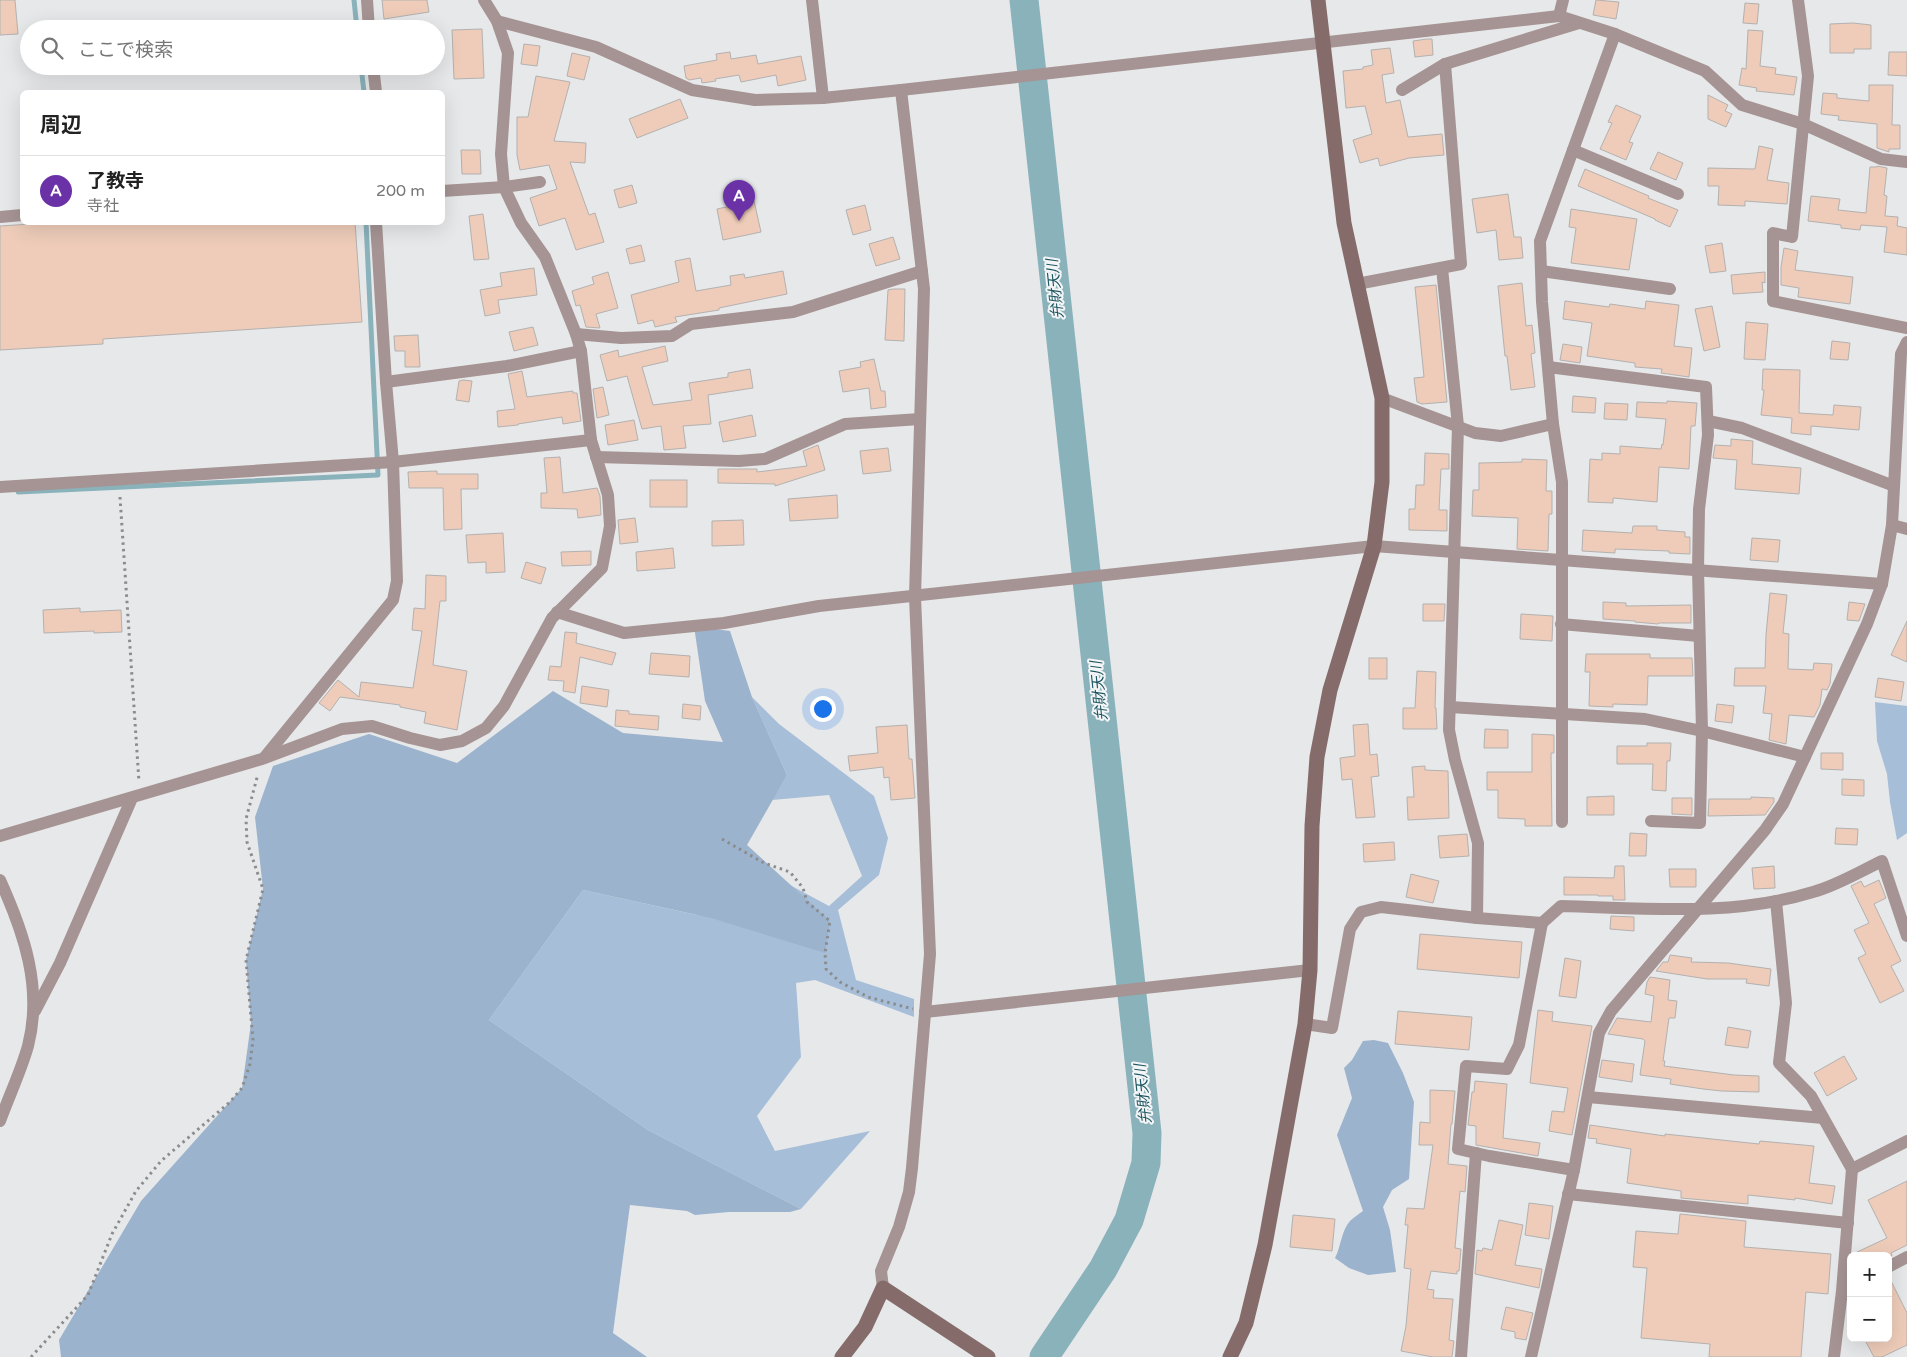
<!DOCTYPE html>
<html lang="ja">
<meta charset="utf-8">
<style>
body{margin:0;font-family:"Varela Round","Noto Sans JP",sans-serif;background:#f2f2f2;color:#222}
.controls{position:absolute;right:15px;bottom:15px;display:grid;overflow:hidden;border-radius:8px;box-shadow:0 5px 20px #0002}
.controls button{width:45px;height:45px;display:grid;place-items:center;padding:0;border:0;border-bottom:1px solid #e0e0e0;background:#fff;color:#222;font:25px sans-serif}
.you{position:absolute;left:822px;top:708px;width:18px;height:18px;margin:-12px;border:4px solid #fff;border-radius:50%;background:#1a73e8;box-shadow:0 0 0 8px #1a73e833}
.badge{display:grid;place-items:center;width:32px;height:32px;border-radius:50%;background:#6b32a8;color:#fff;font-size:16px;font-weight:700}
.pin{position:absolute;translate:-50% -41px;filter:drop-shadow(0 1px 2px #0008)}
.pin::after{content:'';position:absolute;top:26px;width:18px;height:15px;background:inherit;clip-path:polygon(0 0,100% 0,50% 100%)}
.list{margin:0;padding:0;list-style:none}
h2{display:flex;justify-content:space-between;align-items:center;height:65px;margin:0;padding:0 20px;font-size:21px}
h2 small{font-size:16px;font-weight:400;color:#767676}
.list li{display:grid;grid-template-columns:32px 1fr auto;gap:15px;align-items:center;box-sizing:border-box;height:70px;padding:0 20px;border-top:1px solid #e0e0e0}
.list b{display:block;font-size:19px;white-space:nowrap}
.list p{margin:0;font-size:16px;white-space:nowrap;color:#767676}
.list em{font-size:16px;font-style:normal;color:#767676}
.icon{flex:none;width:28px;height:28px;fill:none;stroke:currentColor;stroke-width:2;stroke-linecap:round;stroke-linejoin:round}
.map{position:relative;flex:none;width:1907px;height:1357px;overflow:hidden}
.search{position:absolute;background:#fff;box-shadow:0 5px 20px #0002;left:20px;top:20px;width:425px;height:55px;display:flex;align-items:center;gap:12px;box-sizing:border-box;padding:0 18px;border-radius:28px;color:#767676;font-size:19px}
.panel{position:absolute;background:#fff;box-shadow:0 5px 20px #0002;left:20px;top:90px;width:425px;height:135px;border-radius:8px}
.map>svg:first-child{display:block}
.green{fill:#a7bed8}
.forest{fill:#9cb3ce}
.lines{fill:none;stroke-linecap:round;stroke-linejoin:round}
.stream{stroke:#89b2bb;stroke-width:5}
.river{stroke:#89b2bb;stroke-width:29}
.building{fill:#eeccb9;stroke:#b3b1b0}
.path{stroke:#8b8c8d;stroke-width:3;stroke-dasharray:2.5 4;stroke-linecap:butt}
.street{stroke:#a59493;stroke-width:12}
.secondary{stroke:#856c6b;stroke-width:15}
.labels{text-anchor:middle;dominant-baseline:central;stroke-width:4;stroke-linejoin:round;paint-order:stroke}
.water-label{font-size:15px;font-style:italic;fill:#1c5660;stroke:#f4f5f7}
</style>
<div class="map">
<svg width="1907" height="1357" viewBox="0 0 1907 1357">
<rect width="100%" height="100%" fill="#e7e8ea"/>
<g class="green">
<path d="M752,697l27,27 95,72 14,42 -9,37 -41,35 18,70 58,19v18l-99,-37 -19,3 5,74 -44,59 18,35 95,-20 -69,78 -153,-79 -159,-110 94,-130 114,25 24,-67 108,58 33,-30 -33,-81 -57,5 15,-25z"/>
<path d="M1875,702l32,4v127l-10,7 -7,-38 -3,-28 -10,-33z"/>
</g>
<g class="forest">
<path d="M694,626l36,5 22,66 35,78 -40,70 83,76 -5,32 -114,-35 -128,-28 -94,130 159,110 153,79 -11,3h-61l-34,3 -8,-4 -57,-6 -17,128 34,24h-586l-2,-17 82,-139 101,-113 9,-65 -5,-63 17,-71 -8,-72 18,-51 96,-32 88,29 96,-72 70,42 100,9 -18,-41z"/>
<path d="M1374,1040l14,3 15,30 11,29 -5,77 -17,11 -9,17 7,23 6,42 -28,3 -19,-7 -14,-10c6,-11 6,-27 15,-37 4,-4 9,-7 13,-10l-26,-76 15,-37 -8,-30 8,-8 11,-19z"/>
</g>
<g class="lines">
<g class="stream">
<path d="M354,0l3,29"/>
<path d="M361,66l3,26"/>
<path d="M18,492l360,-17 -12,-253"/>
</g>
<path class="river" d="M1024,0l123,1133 -1,30 -17,57 -26,49 -59,88"/>
</g>
<g class="building">
<path d="M0,0h15l3,34 -18,1z"/>
<path d="M382,0h45l2,12 -45,7z"/>
<path d="M1596,0l23,2 -3,17 -23,-4z"/>
<path d="M1745,3l14,1 -2,20 -14,-1z"/>
<path d="M1853,23l18,2v24h-17v4h-24v-29z"/>
<path d="M482,29l2,49 -30,1 -2,-49z"/>
<path d="M1748,30l15,1 -3,35 16,2 -1,6 22,3 -3,18 -38,-4 1,-3 -18,-3 3,-17 4,1z"/>
<path d="M1427,39h5l1,16 -18,2 -2,-16z"/>
<path d="M524,44l16,2 -3,20 -16,-2z"/>
<path d="M1390,48l4,25 -12,2 4,28 14,-3 8,37 34,-3 2,21 -35,3 -29,8 -2,-8 -18,5 -7,-23 19,-6 -7,-28 -19,2 -3,-37 20,-2v-2l10,-2 -2,-15z"/>
<path d="M730,52l1,7 25,-4 2,9 43,-8 5,24 -28,6 -2,-11 -35,7 -2,-7 -24,4 1,2 -14,2 -1,-5 -12,2 -3,-2 -2,-12 33,-6 -1,-6z"/>
<path d="M1889,52h18v24l-19,-1z"/>
<path d="M572,53l18,4 -6,23 -17,-4z"/>
<path d="M536,76l34,6 -16,59 32,2 -1,20 -15,-1 19,53 6,-2 9,29 -28,8 -11,-32 -26,8 -9,-28 27,-9 -8,-24 -29,5 -3,-15v-38h11z"/>
<path d="M1869,85h24l-1,40h8v24h-11v3l-12,-4v-24l-39,-4 1,-4 -18,-2 2,-21 14,1v4l32,3z"/>
<path d="M1708,95l20,10 -3,6 7,3 -6,13 -18,-8z"/>
<path d="M680,99l8,19 -51,20 -8,-19z"/>
<path d="M1616,105l25,11 -12,26 4,1 -7,17 -26,-11 12,-26 -4,-1z"/>
<path d="M1759,146l14,3 -6,31 22,3 -2,21 -42,-3v5l-27,-1 1,-19h-11v-18l47,1z"/>
<path d="M461,150h19l1,24h-19z"/>
<path d="M1658,152l25,11 -7,17 -26,-11z"/>
<path d="M1877,166l10,2 -3,27 3,1 -2,20 13,1 -1,9 10,2v27l-23,-3 3,-25 -26,-2 -1,5 -19,-2v-3l-33,-4 3,-25 29,3 -2,11 28,3 4,-46h7z"/>
<path d="M1585,169l64,27 -1,2 30,12 -8,17 -15,-7v-1l-77,-33z"/>
<path d="M632,185l5,18 -18,5 -5,-18z"/>
<path d="M1508,194l6,43h7l2,21 -24,2 -3,-30 -19,3 -5,-34z"/>
<path d="M754,201l7,31 -38,8 -6,-31z"/>
<path d="M865,205l6,25 -18,5 -7,-25z"/>
<path d="M1571,209l66,10 -8,51 -58,-7 5,-35 -7,-1z"/>
<path d="M483,214l6,45 -15,1 -5,-44z"/>
<path d="M63,222h292l7,100 -259,17v5l-103,6v-124z"/>
<path d="M893,237l7,22 -24,7 -7,-22z"/>
<path d="M1722,243l4,28 -16,2 -5,-27z"/>
<path d="M641,245l4,16 -15,3 -4,-15z"/>
<path d="M1784,248l14,3 -3,19 58,7 -3,27 -52,-7 1,-9 -18,-3v-18z"/>
<path d="M690,258l6,33 35,-6 -1,-9 14,-2 1,4 38,-7 4,23 -68,14v2l-44,7 2,5 -22,5 -2,-7 -15,4 -7,-29 48,-13 -4,-21z"/>
<path d="M534,268l3,27 -39,5 2,13 -15,3 -5,-26 22,-4 -2,-13z"/>
<path d="M608,272l10,36 -22,6 4,14 -14,-1 -6,-22 -4,1 -4,-15 22,-7 -2,-7z"/>
<path d="M1765,272v11l-3,-1 1,10 -30,2 -2,-19z"/>
<path d="M1522,283l4,43 6,-1 3,28 -4,1 4,33 -24,3 -4,-34h-2l-7,-70z"/>
<path d="M1436,285l11,117 -25,2 -5,-2 -3,-24 10,-1 -9,-90z"/>
<path d="M893,289h12l-1,52 -19,-1 3,-50z"/>
<path d="M1565,301l44,6 1,-3 35,5 1,-8 33,4 -5,41 18,2 -3,29 -28,-4 1,-4 -27,-2v-4l-48,-7 5,-33 -29,-4z"/>
<path d="M1712,306l8,41 -16,4 -9,-42z"/>
<path d="M1746,322l22,2 -3,36 -21,-1z"/>
<path d="M533,327l5,18 -24,6 -5,-19z"/>
<path d="M418,335l2,32h-15v-16h-10l-1,-15z"/>
<path d="M1832,341l18,2 -2,17 -18,-1z"/>
<path d="M1563,344l19,3 -2,16 -20,-3z"/>
<path d="M665,346l3,15 -26,6 11,38 39,-5 -3,-17 39,-6v-4l22,-4 3,19 -45,7 3,29 -28,2 3,22 -22,2 -3,-24 -19,3 -15,-53 -20,5 -7,-26 18,-5 1,7z"/>
<path d="M874,359l7,32h4l1,16 -15,2 -2,-21 -26,4 -4,-21 22,-4 -1,-5z"/>
<path d="M1763,369l37,1 -1,43 34,2 1,-10 27,2 -2,23 -48,-4v9l-20,-2 1,-15 -31,-3 3,-25h-2z"/>
<path d="M522,371l5,26 46,-6v2h4l4,28 -18,3 -1,-7 -44,7v1l-20,2 -1,-16 18,-2 -7,-35z"/>
<path d="M463,380l9,1 -3,21 -13,-2 3,-19z"/>
<path d="M603,387l6,28 -12,3 -4,-29z"/>
<path d="M1573,396l23,2 -1,15 -23,-1z"/>
<path d="M1667,401l30,2 -2,23h-4l-2,43 -30,-2 -2,35 -44,-4v5l-25,-1 2,-43 12,1v-7l18,1v-8l41,3 1,-5 1,1 3,-26 -30,-2 1,-15 30,1z"/>
<path d="M1605,403l23,1 -1,16 -23,-1z"/>
<path d="M752,415l4,21 -33,6 -4,-20z"/>
<path d="M634,420l4,20 -30,5 -3,-20z"/>
<path d="M1731,439l22,2 -1,23 49,4 -2,26 -64,-5 2,-29 -24,-2 2,-13 16,1z"/>
<path d="M818,445l7,25 -50,16v-2l-57,-1v-14h39v3l50,-6 -4,-15z"/>
<path d="M888,448l3,23 -28,3 -3,-23z"/>
<path d="M1425,453l24,1v15h-8l-2,41h8v21l-38,-1v-21h6l1,-24h8z"/>
<path d="M560,457l3,36 34,-5 3,8 1,19 -23,3 -1,-9 -36,-1v-15h6l-3,-35z"/>
<path d="M1522,459l25,1 -1,31h6v23h-3l-1,37 -31,-2 1,-31 -46,-2 1,-26h6v-27l43,-1z"/>
<path d="M437,471v3h41v15h-17l1,40 -18,1 -1,-42h-34l-1,-16z"/>
<rect x="650" y="480" width="37" height="27"/>
<path d="M837,495l1,23 -48,3 -2,-22z"/>
<path d="M635,518l3,24 -18,2 -2,-24z"/>
<path d="M743,520l1,25 -32,1v-25z"/>
<path d="M1633,526h24v4l28,2v5h5v17l-21,-1v-2l-54,-2v4l-33,-2 1,-21 49,3z"/>
<path d="M503,533l2,39 -19,1v-11l-18,1 -2,-28z"/>
<path d="M1752,538l28,2 -2,22 -28,-2z"/>
<path d="M673,548l2,20 -38,3 -1,-19z"/>
<path d="M591,551v14l-29,1 -1,-14z"/>
<path d="M526,562l20,6 -5,16 -20,-6z"/>
<path d="M426,575l20,1v25h-6l-7,64 34,6 -10,59 -33,-7 2,-11 -26,-5v-2l-60,-8 -10,14 -11,-8 19,-23 21,17 2,-15 52,6 9,-57 -10,-1 2,-22 11,1z"/>
<path d="M1770,593l17,2 -4,38 6,1 -1,35 25,1 1,-7 18,1 -2,20 -3,6 -5,-1 -2,16 -6,12 -25,-2 -3,29 -17,-4 3,-26 -9,-1 3,-27h-32l1,-18h30l1,-33z"/>
<path d="M1603,602l23,1v3l65,-1v18h-32l-1,1 -23,-2v-1l-32,-2z"/>
<path d="M1849,602l16,2 -6,17 -12,-1z"/>
<path d="M1423,604h22l-1,17h-21z"/>
<path d="M80,608v4l41,-2 1,22 -28,1v-2l-50,2 -1,-23z"/>
<path d="M1521,614l32,2 -1,25 -32,-2z"/>
<path d="M1907,621v41l-16,-7z"/>
<path d="M565,632l12,1 -1,10 40,10 -4,12 -32,-8 -5,36 -12,-2 1,-10 -16,-1 2,-14 11,1z"/>
<path d="M651,653l39,3 -1,21 -40,-3z"/>
<path d="M1586,654h64v4h42l1,18h-45l-1,29 -34,-1v3l-24,-1 1,-34h-5z"/>
<rect x="1369" y="658" width="18" height="21"/>
<path d="M1417,671l19,1 -1,36h1l1,21h-34v-21h12z"/>
<path d="M1878,678l26,4 -3,19 -26,-4z"/>
<path d="M582,686l27,4 -2,17 -27,-4z"/>
<path d="M683,704l18,2 -1,14 -18,-2z"/>
<path d="M1717,704l17,2 -2,17 -17,-2z"/>
<path d="M616,710l13,1v3l30,2 -1,14 -43,-4z"/>
<path d="M1368,724l2,31 7,-1 2,22 -8,1 4,40 -19,1 -4,-39 -10,1 -2,-22 15,-2 -2,-31z"/>
<path d="M907,725l2,34h3l3,39 -24,2 -2,-23 -5,1 -1,-11 -33,4 -2,-15 30,-3 -2,-26z"/>
<path d="M1485,729l23,1v18h-24z"/>
<path d="M1532,734l22,1v18h-3l1,73h-27v-7l-27,-1v-28h-11v-18h45z"/>
<path d="M1647,743h24l-1,18h-3l-1,30 -14,-1 1,-26h-36v-18h30z"/>
<path d="M1821,753h22v17l-22,-1z"/>
<path d="M1425,766v4l23,1 1,47 -41,2 -1,-23h7l-2,-30z"/>
<path d="M1842,779l22,1v16l-22,-1z"/>
<path d="M1614,796v19h-27v-18z"/>
<path d="M1751,797l23,1v4l-9,13 -57,1 1,-17h42z"/>
<path d="M1672,798h20v17l-20,-1z"/>
<path d="M1836,828l22,1 -1,16 -22,-1z"/>
<path d="M1630,833l17,1 -1,22h-17z"/>
<path d="M1467,834l2,22 -29,2 -2,-22z"/>
<path d="M1394,842l1,18 -31,2 -1,-18z"/>
<path d="M1615,866h9l1,34h-12v-4h-15v-1h-34v-18l50,1z"/>
<path d="M1774,866l1,22 -21,1 -2,-21z"/>
<path d="M1669,869h27v18h-26z"/>
<path d="M1411,874l28,7 -6,22 -27,-6z"/>
<path d="M1879,880l7,18 -12,6 27,57 -10,5 13,25 -24,12 -22,-45 8,-4 -12,-24 15,-7 -18,-37 10,-5 3,6z"/>
<path d="M1611,916l23,1v14l-24,-2z"/>
<path d="M1420,934l102,8 -3,36 -102,-9z"/>
<path d="M1670,955l22,3 -1,4 37,1 43,6 -2,17 -23,-3 1,-4h-40l-51,-8 7,-9h5z"/>
<path d="M1565,958l16,3 -5,37 -17,-2z"/>
<path d="M1650,977l20,3 -2,20 9,1 -2,17h-6l-6,43h2l-1,5 70,9 25,1v16l-37,-1 -19,-2 -33,-5 1,-5 -31,-4 5,-34 -2,-2 -35,-5 9,-16 34,4 3,-26 -9,-2 2,-12z"/>
<path d="M1538,1010l15,2 -1,9 40,5 -20,109 -23,-4 3,-20 12,1 4,-24 -38,-5z"/>
<path d="M1398,1011l74,6 -3,33 -74,-6z"/>
<path d="M1728,1027l23,4 -3,17 -23,-3z"/>
<path d="M1844,1056l13,23 -30,17 -13,-23z"/>
<path d="M1602,1060l32,4 -2,18 -33,-5z"/>
<path d="M1475,1081l32,3 -4,54 37,5 -2,13 -62,-11v-19l-8,-1 4,-33h2z"/>
<path d="M1430,1090l25,1 -3,33h-1l-3,40 19,2 -2,26 -5,-1 -5,57 6,1 -2,22h-2v3l-26,-3 -4,18 7,1 -1,8 20,1 -4,41 5,1 -2,16h-19l-32,-6 5,-25 5,-57 -7,-1 4,-43h-3l2,-17 17,1 9,-64h-14l1,-23 10,1z"/>
<path d="M1590,1125l75,11v-2l94,10 1,-3 54,5 -5,37 26,3 -3,18 -37,-6v2l-47,-5v9l-67,-6v-7l-54,-8 4,-34 -35,-6 1,-4 -9,-1z"/>
<path d="M1907,1181v64l-16,8 1,3h-39v-2l34,-16 -19,-38z"/>
<path d="M1529,1203l24,3 -4,33 -24,-4z"/>
<path d="M1680,1214l66,7 -2,26 87,7 -3,40 -22,-2 -5,65h-92l1,-13 -69,-6 6,-70 -14,-1 3,-36 42,3z"/>
<path d="M1293,1215l42,4 -3,32 -42,-4z"/>
<path d="M1499,1220l24,5 -8,40 27,4 -3,19 -64,-14 2,-24 5,1 1,-3 9,2z"/>
<path d="M1888,1275l19,38v32l-25,12h-8l-8,-15 9,-4h13z"/>
<path d="M1506,1307l27,6 -7,27 -11,-2v-6l-14,-3z"/>
</g>
<g class="lines">
<g class="path">
<path d="M120,497l19,285"/>
<path d="M722,839l42,24 26,9 13,16 4,14 23,19 -5,32 1,16 14,13 28,15 45,12"/>
<path d="M31,1357l57,-62 24,-61 24,-43 25,-30 69,-59 12,-14 8,-24 3,-24 -7,-80 17,-71 -16,-47 -1,-23 12,-45"/>
</g>
<g class="street">
<path d="M367,0l2,29"/>
<path d="M812,0l11,98"/>
<path d="M1798,0l10,76 -16,161 -19,-4v68l134,27"/>
<path d="M1559,16l4,-16"/>
<path d="M497,21l99,26 96,43 63,10 68,-2 78,-8 658,-74 56,18 90,37 37,34 61,19 78,35 26,3"/>
<path d="M373,66l3,26"/>
<path d="M1402,90l43,-26 134,-41"/>
<path d="M1573,150l105,44"/>
<path d="M442,191l62,-4 36,-5"/>
<path d="M0,217l22,-2"/>
<path d="M1442,268l16,158 -9,304 6,30 23,83 -1,75"/>
<path d="M1541,271l129,18"/>
<path d="M1357,284l104,-20 -16,-200"/>
<path d="M576,334l45,4 51,-2 19,-12 102,-12 129,-41"/>
<path d="M1548,367l158,20 2,48 -9,74 -1,61 4,161 -2,92 -49,-2"/>
<path d="M386,382l121,-16 74,-15"/>
<path d="M1382,398l93,35 26,3 52,-12"/>
<path d="M1708,421l34,7 152,58"/>
<path d="M596,457l143,4 26,-2 80,-35 75,-5"/>
<path d="M0,487l393,-25 198,-22"/>
<path d="M1892,525l15,4"/>
<path d="M557,612l67,21 100,-10 95,-17 555,-60 508,38"/>
<path d="M1561,624l138,12"/>
<path d="M1450,707l195,12 57,12 103,26"/>
<path d="M264,758l129,-158 4,-19 -4,-119 -7,-80 -10,-160"/>
<path d="M1562,822v-340l-9,-58 -11,-122 -2,-61 75,-207"/>
<path d="M0,836l262,-77 80,-30 30,-3 38,12 30,7 22,-4 24,-13 18,-22 48,-88 50,-50 8,-42 -2,-31 -17,-55 -10,-89 -5,-17 -31,-77 -24,-34 -17,-36 -3,-33 7,-101 -11,-32 -13,-21"/>
<path d="M0,880c24,53 43,108 28,166 -7,25 -19,50 -28,75"/>
<path d="M1776,901l10,102 -7,60 32,33 41,73 -10,122 -8,66"/>
<path d="M1542,923l-23,122 -12,24 -41,-3 -8,83 31,7 85,14"/>
<path d="M35,1011l25,-48 72,-165"/>
<path d="M925,1012l385,-42"/>
<path d="M1305,1024l27,4 18,-99 11,-17 20,-5 96,11 65,5 19,-17c84,2 171,11 252,-14 23,-6 48,-21 69,-31l25,75"/>
<path d="M1588,1097l235,21"/>
<path d="M1852,1169l55,-28"/>
<path d="M1568,1194l280,29"/>
<path d="M1888,1267l19,-10"/>
<path d="M883,1288l-2,-17 18,-44 10,-35 3,-24 18,-214 -15,-357 9,-308 -23,-199"/>
<path d="M1461,1357l15,-204"/>
<path d="M1531,1357l43,-187 25,-137 12,-22 154,-181 18,-26 84,-180 15,-40 10,-59 9,-171 6,-12"/>
</g>
<g class="secondary">
<path d="M842,1357l23,-30 18,-39 105,69"/>
<path d="M1230,1357l16,-34 19,-78 40,-221 5,-54 2,-144 5,-69 13,-67 44,-144 8,-64v-84l-38,-175 -26,-223"/>
</g>
</g>
<g class="labels">
<g class="water-label">
<text transform="translate(1055 289) rotate(-96)">弁財天川</text>
<text transform="translate(1099 691) rotate(-96)">弁財天川</text>
<text transform="translate(1143 1094) rotate(-96)">弁財天川</text>
</g>
</g>
</svg>
<div class="controls">
<button>+</button>
<button>−</button>
</div>
<div class="you"></div>
<div class="pin badge" style="left:739px;top:221px">A</div>
<div class="search"><svg class="icon" aria-label="search" viewBox="0 0 24 24"><circle cx="10" cy="10" r="6"/><path d="M15 15l6 6"/></svg>ここで検索</div>
<section class="panel">
<h2>周辺<small></small></h2>
<ul class="list">
<li><span class="badge">A</span><div><b>了教寺</b><p>寺社</p></div><em>200 m</em></li>
</ul>
</section>
</div>
